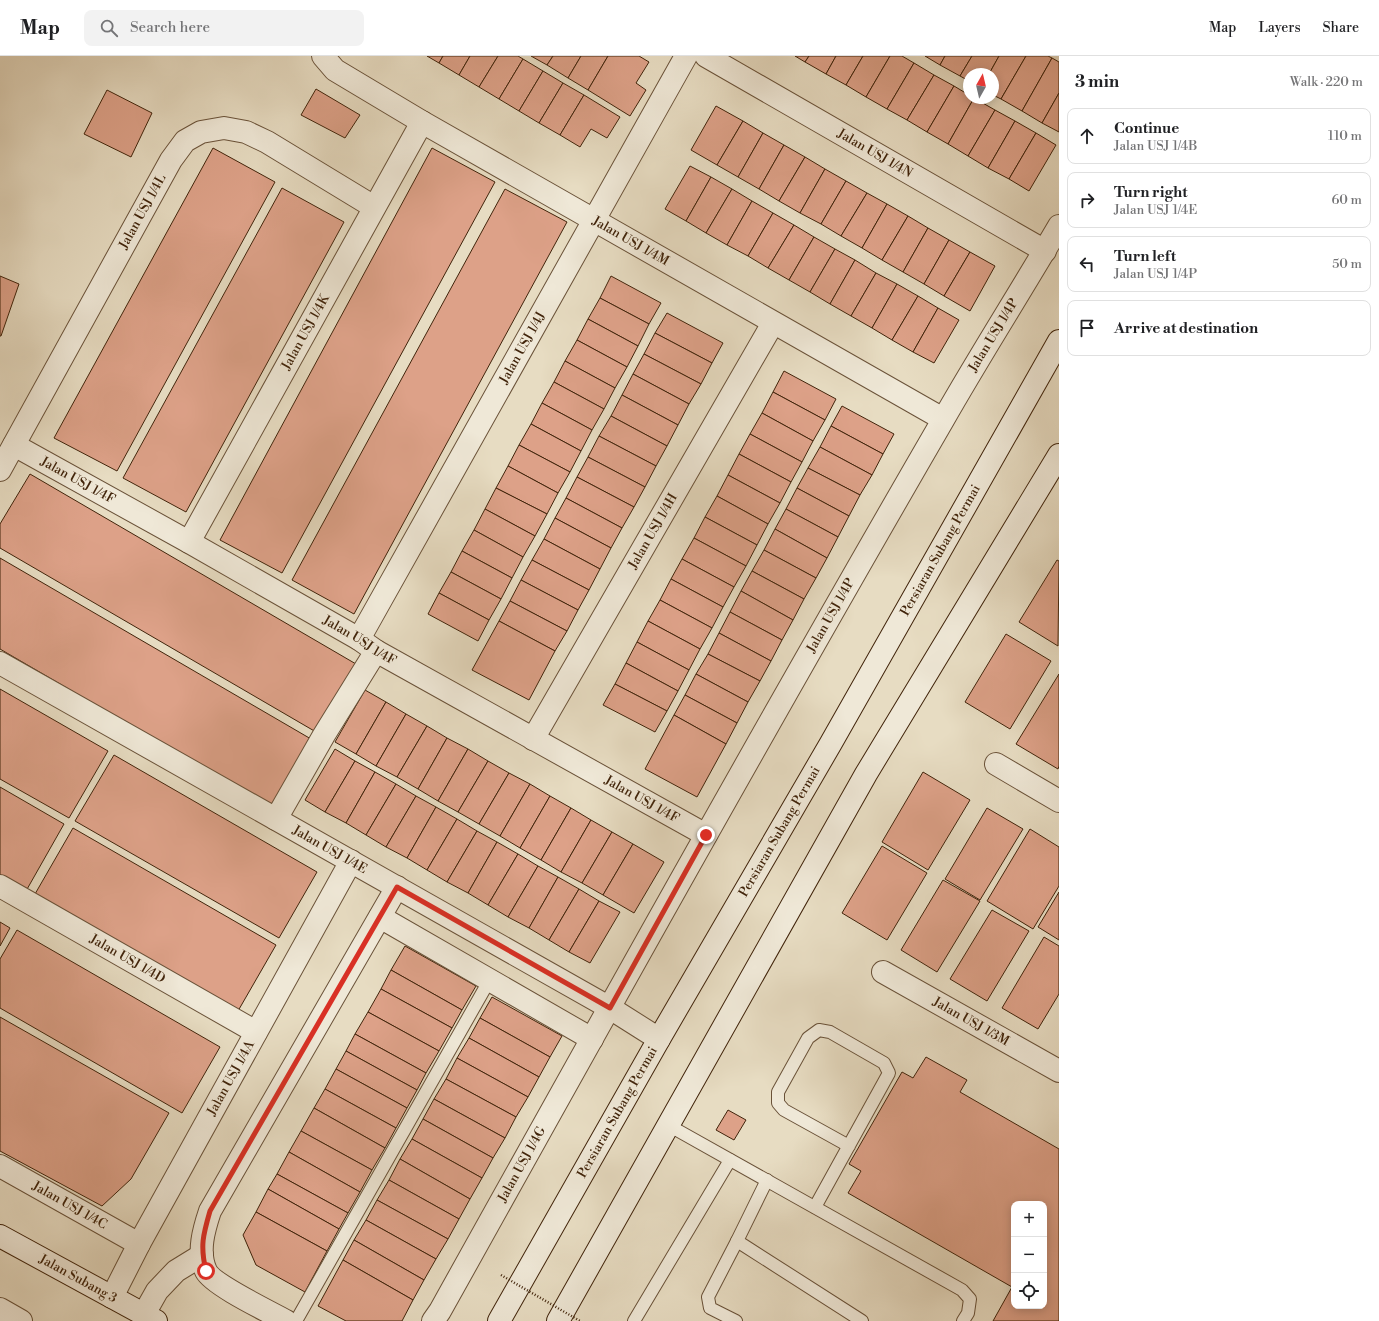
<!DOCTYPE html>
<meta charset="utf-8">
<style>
body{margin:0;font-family:"Libre Bodoni",serif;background:#f2f2f2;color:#202124}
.controls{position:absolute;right:12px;bottom:12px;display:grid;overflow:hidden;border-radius:8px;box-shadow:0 2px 10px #0003}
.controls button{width:36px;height:36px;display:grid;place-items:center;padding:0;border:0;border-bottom:1px solid #e0e0e0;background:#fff;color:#202124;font:20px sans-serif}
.compass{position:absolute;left:963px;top:12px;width:36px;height:36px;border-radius:50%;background:#fff;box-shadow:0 2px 10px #0003;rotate:8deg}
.stop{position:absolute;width:12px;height:12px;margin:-9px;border:3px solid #d93025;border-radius:50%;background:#fff}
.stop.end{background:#d93025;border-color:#fff;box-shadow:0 1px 4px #0008}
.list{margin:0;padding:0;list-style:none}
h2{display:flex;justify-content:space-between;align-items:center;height:52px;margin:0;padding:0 16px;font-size:17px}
h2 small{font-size:13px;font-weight:400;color:#757577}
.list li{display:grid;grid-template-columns:26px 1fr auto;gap:12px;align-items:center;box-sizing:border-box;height:56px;margin:0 8px 8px;padding:0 8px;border:1px solid #e0e0e0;border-radius:8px}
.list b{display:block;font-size:15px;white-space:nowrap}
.list p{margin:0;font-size:13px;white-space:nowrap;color:#757577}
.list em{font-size:13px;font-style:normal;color:#757577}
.icon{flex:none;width:22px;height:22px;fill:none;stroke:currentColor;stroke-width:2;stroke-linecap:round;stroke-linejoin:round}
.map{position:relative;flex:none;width:1059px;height:1265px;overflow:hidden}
header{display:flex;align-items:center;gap:24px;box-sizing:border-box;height:56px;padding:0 20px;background:#fff;border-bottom:1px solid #e0e0e0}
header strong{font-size:19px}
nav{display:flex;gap:22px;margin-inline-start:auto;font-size:14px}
.search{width:280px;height:36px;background:#f2f2f2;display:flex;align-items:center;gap:10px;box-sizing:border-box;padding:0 14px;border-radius:8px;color:#757577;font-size:15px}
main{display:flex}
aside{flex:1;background:#fff}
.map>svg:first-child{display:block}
.building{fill:#dda188;stroke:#41240b;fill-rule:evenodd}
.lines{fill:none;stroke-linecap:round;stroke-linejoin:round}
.lane-casing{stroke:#6a5239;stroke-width:14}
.street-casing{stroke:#6a5239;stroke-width:24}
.secondary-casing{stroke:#41240b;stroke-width:24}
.lane{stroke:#efe8d7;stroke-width:12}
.street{stroke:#efe8d7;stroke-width:22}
.secondary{stroke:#efe8d7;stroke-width:22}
.path-bridge{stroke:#41240b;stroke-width:2.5;stroke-dasharray:1 2;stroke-linecap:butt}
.route{stroke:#d93025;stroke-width:5}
.labels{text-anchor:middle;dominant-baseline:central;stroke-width:3.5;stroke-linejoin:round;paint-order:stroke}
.street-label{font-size:13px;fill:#41240b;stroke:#efe8d7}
</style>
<header>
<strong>Map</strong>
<div class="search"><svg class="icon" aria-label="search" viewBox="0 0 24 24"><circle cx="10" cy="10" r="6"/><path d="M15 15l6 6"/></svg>Search here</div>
<nav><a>Map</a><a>Layers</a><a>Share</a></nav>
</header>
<main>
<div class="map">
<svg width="1059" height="1265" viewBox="0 0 1059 1265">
<rect width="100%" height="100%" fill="#e7dcc2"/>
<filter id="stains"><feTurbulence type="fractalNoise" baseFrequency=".005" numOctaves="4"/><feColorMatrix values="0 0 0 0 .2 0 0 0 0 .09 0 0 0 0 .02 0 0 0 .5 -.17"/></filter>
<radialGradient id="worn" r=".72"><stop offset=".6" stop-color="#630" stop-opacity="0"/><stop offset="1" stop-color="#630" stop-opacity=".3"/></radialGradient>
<g class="building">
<path d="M427,0h16l-4,7z"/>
<path d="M443,0h27l-11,19 -20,-12z"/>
<path d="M470,0h28l-19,31 -20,-12z"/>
<path d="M498,0h20l5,3 -24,40 -20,-12z"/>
<path d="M531,0h22l-6,9z"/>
<path d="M553,0h28l-13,22 -21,-13z"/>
<path d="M581,0h27l-20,34 -20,-12z"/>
<path d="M608,0h31l10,6 -13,21 10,7 -16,26 -42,-26z"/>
<path d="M795,0h14l-4,6z"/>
<path d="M809,0h27l-10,18 -21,-12z"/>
<path d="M836,0h27l-17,29 -20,-11z"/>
<path d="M863,0h27l-24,41 -20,-12z"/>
<path d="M890,0h12l12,7 -27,46 -21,-12z"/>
<path d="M925,0h20l-5,9z"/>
<path d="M945,0h27l-12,20 -20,-11z"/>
<path d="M972,0h27l-10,18h-20v7l-9,-5z"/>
<path d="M999,0h27l-25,43 -8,-4v-21h-4z"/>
<path d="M1026,0h22l4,2 -30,53 -21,-12z"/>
<path d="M1052,2l7,4v31l-17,30 -20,-12z"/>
<path d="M523,3l20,12 -24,40 -20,-12z"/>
<path d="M914,7l20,12 -27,45 -20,-11z"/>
<path d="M543,15l20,12 -24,40 -20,-12z"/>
<path d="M934,19l20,11 -27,46 -20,-12z"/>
<path d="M563,27l21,12 -24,40 -21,-12z"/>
<path d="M954,30l15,9v3h5l-26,46 -21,-12z"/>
<path d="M316,33l44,26 -15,23 -44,-23z"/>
<path d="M107,34l45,23 -21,44 -47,-23z"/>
<path d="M1059,37v39l-17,-9z"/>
<path d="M584,39l36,22 -13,21 -16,-9 -11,18 -20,-12z"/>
<path d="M974,42l21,12 -27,46 -20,-12z"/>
<path d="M716,50l27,15 -26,44 -26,-15z"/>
<path d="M995,54l20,11 -27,47 -20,-12z"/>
<path d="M743,65l20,12 -25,44 -21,-12z"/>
<path d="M1015,65l21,12 -27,46 -21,-11z"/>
<path d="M763,77l21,12 -25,44 -21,-12z"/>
<path d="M1036,77l20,12 -27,46 -20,-12z"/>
<path d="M784,89l21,12 -26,44 -20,-12z"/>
<path d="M213,92l62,34 -158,289 -63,-33z"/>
<path d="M432,92l63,34 -213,391 -62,-33z"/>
<path d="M805,101l20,12 -25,44 -21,-12z"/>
<path d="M690,110l21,11 -25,44 -21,-12z"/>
<path d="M825,113l21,12 -25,43 -21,-11z"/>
<path d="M711,121l21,12 -26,44 -20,-12z"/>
<path d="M846,125l21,12 -26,43 -20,-12z"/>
<path d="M282,132l62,34 -158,290 -63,-34z"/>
<path d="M505,133l62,33 -213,392 -62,-34z"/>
<path d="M732,133l20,12 -25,44 -21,-12z"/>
<path d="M867,137l20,11 -25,44 -21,-12z"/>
<path d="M752,145l21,12 -25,43 -21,-11z"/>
<path d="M887,148l21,12 -26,44 -20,-12z"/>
<path d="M773,157l21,12 -26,43 -20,-12z"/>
<path d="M908,160l20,12 -25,44 -21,-12z"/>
<path d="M794,169l20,12 -25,43 -21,-12z"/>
<path d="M928,172l21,12 -25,44 -21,-12z"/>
<path d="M814,181l21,12 -25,43 -21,-12z"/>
<path d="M949,184l21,12 -26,44 -20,-12z"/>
<path d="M835,193l20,11 -25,44 -20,-12z"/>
<path d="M970,196l25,14 -25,45 -26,-15z"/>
<path d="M855,204l21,13 -25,43 -21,-12z"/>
<path d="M876,217l21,11 -25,44 -21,-12z"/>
<path d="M0,220l19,8 -18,52h-1z"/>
<path d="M611,220l50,27 -12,21 -49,-26z"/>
<path d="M897,228l21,12 -26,44 -20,-12z"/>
<path d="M918,240l20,12 -25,44 -21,-12z"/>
<path d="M600,242l49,26 -11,22 -50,-27z"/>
<path d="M938,252l21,12 -25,43 -21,-11z"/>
<path d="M667,257l56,30 -11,20 -57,-30z"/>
<path d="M588,263l50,27 -11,21 -50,-27z"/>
<path d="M655,277l57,30 -11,21 -57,-30z"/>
<path d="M577,284l50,27 -12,21 -50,-27z"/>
<path d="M644,298l57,30 -12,20 -56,-30z"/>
<path d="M565,305l50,27 -11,21 -50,-27z"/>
<path d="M784,315l52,28 -11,21 -52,-28z"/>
<path d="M633,318l56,30 -11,21 -56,-30z"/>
<path d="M554,326l50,27 -12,21 -50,-27z"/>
<path d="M773,336l52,28 -12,21 -51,-28z"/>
<path d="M622,339l56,30 -11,21 -56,-30z"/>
<path d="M542,347l50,27 -11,21 -50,-27z"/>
<path d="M842,350l52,28 -11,20 -52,-28z"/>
<path d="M762,357l51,28 -11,21 -52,-28z"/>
<path d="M611,360l56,30 -11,20 -57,-30z"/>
<path d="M531,368l50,27 -11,21 -51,-27z"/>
<path d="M831,370l52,28 -11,21 -52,-28z"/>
<path d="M750,378l52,28 -11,20 -52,-28z"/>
<path d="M599,380l57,30 -11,21 -57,-30z"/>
<path d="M519,389l51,27 -12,21 -50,-27z"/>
<path d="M820,391l52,28 -12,20 -52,-27z"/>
<path d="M739,398l52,28 -11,21 -52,-28z"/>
<path d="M588,401l57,30 -11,20 -57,-30z"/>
<path d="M508,410l50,27 -11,21 -51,-26z"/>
<path d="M808,412l52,27 -11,21 -52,-28z"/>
<path d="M30,418l326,190 -40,68 -316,-184v-24z"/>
<path d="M728,419l52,28 -12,21 -51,-28z"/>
<path d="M577,421l57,30 -12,21 -56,-30z"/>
<path d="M496,432l51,26 -12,22 -50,-27z"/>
<path d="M797,432l52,28 -11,21 -52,-28z"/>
<path d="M717,440l51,28 -11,21 -52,-28z"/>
<path d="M566,442l56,30 -11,20 -56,-30z"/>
<path d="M485,453l50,27 -12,21 -49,-27z"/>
<path d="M786,453l52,28 -11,21 -52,-29z"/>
<path d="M705,461l52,28 -11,21 -52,-28z"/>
<path d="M555,462l56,30 -11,21 -56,-30z"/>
<path d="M775,473l52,29 -11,20 -52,-28z"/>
<path d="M474,474l49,27 -11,21 -50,-27z"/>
<path d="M694,482l52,28 -12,21 -52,-28z"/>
<path d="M544,483l56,30 -11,21 -57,-30z"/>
<path d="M764,494l52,28 -12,21 -52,-28z"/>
<path d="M462,495l50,27 -11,21 -50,-27z"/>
<path d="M0,502l311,181 -40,68 -271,-158z"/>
<path d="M682,503l52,28 -11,20 -52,-28z"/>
<path d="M532,504l57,30 -11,20 -57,-30z"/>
<path d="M1057,504l2,1 -1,85 -39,-24z"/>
<path d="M752,515l52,28 -11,21 -52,-29z"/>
<path d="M451,516l50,27 -12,21 -50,-27z"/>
<path d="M671,523l52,28 -11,21 -52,-28z"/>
<path d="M521,524l57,30 -11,21 -57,-30z"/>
<path d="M741,535l52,29 -11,20 -52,-28z"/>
<path d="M439,537l50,27 -11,21 -50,-27z"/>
<path d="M660,544l52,28 -12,21 -52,-28z"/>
<path d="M510,545l57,30 -12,20 -56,-30z"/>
<path d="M730,556l52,28 -11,21 -52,-28z"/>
<path d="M499,565l56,30 -26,49 -57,-30z"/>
<path d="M648,565l52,28 -11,21 -52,-28z"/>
<path d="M719,577l52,28 -11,20 -52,-27z"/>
<path d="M1006,578l45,27 -41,68 -45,-27z"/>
<path d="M637,586l52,28 -11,21 -52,-28z"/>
<path d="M708,598l52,27 -12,21 -52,-28z"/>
<path d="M626,607l52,28 -11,20 -52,-27z"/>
<path d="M696,618l52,28 -11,21 -52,-28z"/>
<path d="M1059,618v92l-1,3 -42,-25z"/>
<path d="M615,628l52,27 -12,21 -52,-27z"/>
<path d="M0,633l108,62 -39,67 -69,-39z"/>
<path d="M365,634l21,12 -30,52 -21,-12z"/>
<path d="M685,639l52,28 -11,21 -52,-29z"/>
<path d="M386,646l20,12 -30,52 -20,-12z"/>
<path d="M406,658l21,12 -30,51 -21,-11z"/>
<path d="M674,659l52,29 -29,53 -52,-28z"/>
<path d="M427,670l20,12 -29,51 -21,-12z"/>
<path d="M447,682l21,11 -30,52 -20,-12z"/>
<path d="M335,693l20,12 -30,51 -20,-12z"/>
<path d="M468,693l20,12 -30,51 -20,-11z"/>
<path d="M114,699l203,117 -38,66 -204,-117z"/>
<path d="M355,705l20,11 -29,51 -21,-11z"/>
<path d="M488,705l21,12 -30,51 -21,-12z"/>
<path d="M375,716l21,12 -30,51 -20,-12z"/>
<path d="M923,716l47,28 -42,70 -46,-28z"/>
<path d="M509,717l21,11 -30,52 -21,-12z"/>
<path d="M396,728l20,12 -30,51 -20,-12z"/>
<path d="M530,728l20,12 -30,52 -20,-12z"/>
<path d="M0,731l64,37 -38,67 -26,-15z"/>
<path d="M416,740l20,11 -29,51 -21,-11z"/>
<path d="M550,740l21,12 -30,52 -21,-12z"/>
<path d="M436,751l21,12 -30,51 -20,-12z"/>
<path d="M571,752l20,12 -30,52 -20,-12z"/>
<path d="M987,752l36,21 -43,71 -35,-21z"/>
<path d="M457,763l20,12 -30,51 -20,-12z"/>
<path d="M591,764l21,12 -30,51 -21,-11z"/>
<path d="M73,772l203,117 -38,66 -203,-117z"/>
<path d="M1030,773l29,18v39l-26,43 -46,-28z"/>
<path d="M477,775l20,11 -29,51 -21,-11z"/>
<path d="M612,776l21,12 -30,51 -21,-12z"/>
<path d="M497,786l21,12 -30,51 -20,-12z"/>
<path d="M633,788l31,18 -30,51 -31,-18z"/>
<path d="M882,790l45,27 -40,67 -45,-27z"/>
<path d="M518,798l20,12 -30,51 -20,-12z"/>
<path d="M538,810l20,11 -29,51 -21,-11z"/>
<path d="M558,821l21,12 -30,51 -20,-12z"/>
<path d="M943,824l37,21 -43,71 -36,-22z"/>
<path d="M579,833l20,12 -30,51 -20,-12z"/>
<path d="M1059,836v48l-21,-13z"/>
<path d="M599,845l21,11 -30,51 -21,-11z"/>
<path d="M992,854l37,21 -42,70 -37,-22z"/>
<path d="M0,866l10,6 -10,18z"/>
<path d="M17,874l203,117 -38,66 -182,-105v-49z"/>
<path d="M1044,881l15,9v48l-21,35 -36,-21z"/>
<path d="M405,890l71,40 -14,24 -71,-40z"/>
<path d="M391,914l71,40 -10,18 -71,-39z"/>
<path d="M381,933l71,39 -13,23 -71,-39z"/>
<path d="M492,941l70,39 -12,21 -70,-39z"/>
<path d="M368,956l71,39 -13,22 -71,-39z"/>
<path d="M0,961l169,96 -38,66 -29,27 -102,-55z"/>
<path d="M480,962l70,39 -11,20 -70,-39z"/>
<path d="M355,978l71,39 -9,17 -71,-39z"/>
<path d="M469,982l70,39 -11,20 -71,-39z"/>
<path d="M346,995l71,39 -10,18 -71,-39z"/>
<path d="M926,1001l41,23 -7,12 99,57v172h-66l19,-34 -164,-94 13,-22 -12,-7 53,-92 11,6zM1014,1148h30v102h-30z"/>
<path d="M457,1002l71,39 -12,20 -70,-38z"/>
<path d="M336,1013l71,39 -11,20 -71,-39z"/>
<path d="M446,1023l70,38 -11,21 -71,-39z"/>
<path d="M325,1033l71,39 -11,20 -71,-40z"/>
<path d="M434,1043l71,39 -12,20 -70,-39z"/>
<path d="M314,1052l71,40 -13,22 -71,-39z"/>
<path d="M728,1054l18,10 -12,20 -18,-10z"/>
<path d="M423,1063l70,39 -11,20 -70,-39z"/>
<path d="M301,1075l71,39 -12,22 -71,-40z"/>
<path d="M412,1083l70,39 -12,21 -70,-40z"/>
<path d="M289,1096l71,40 -12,21 -71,-39z"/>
<path d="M400,1103l70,40 -11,20 -70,-39z"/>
<path d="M277,1118l71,39 -9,16 -71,-40z"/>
<path d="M389,1124l70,39 -11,20 -71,-39z"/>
<path d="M268,1133l71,40 -12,22 -71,-39z"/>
<path d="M377,1144l71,39 -12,20 -70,-39z"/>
<path d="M256,1156l71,39 -22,41 -49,-27 -13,-30z"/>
<path d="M366,1164l70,39 -12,21 -70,-40z"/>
<path d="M354,1184l70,40 -11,20 -70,-40z"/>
<path d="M343,1204l70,40 -11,21h-56l-28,-15z"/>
</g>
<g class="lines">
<g class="lane-casing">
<g id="lane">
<path d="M668,1069l294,165 8,9 -2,14 -5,8"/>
<path d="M767,1124l-30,61 125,80"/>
<path d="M815,1151l74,-134 -5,-10 -54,-31 -11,-2 -11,8 -30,54v11l6,7 65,36"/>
<path d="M296,1265l193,-340"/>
<path d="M634,1265l96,-161"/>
<path d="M736,1265l-26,-13 -2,-11 29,-56"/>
</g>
</g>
<g class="street-casing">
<g id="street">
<path id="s1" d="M323,0l12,14 87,52 521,297"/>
<path id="s2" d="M706,0l339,195"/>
<path id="s3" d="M14,389l175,97 170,97 17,12 330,184"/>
<path id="s4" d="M0,414l171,-310 14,-19 16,-9 23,-4 22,4 21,10 107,65"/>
<path id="s5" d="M189,486l233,-420"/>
<path id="s6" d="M359,583l327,-583"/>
<path id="s7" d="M0,607l610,345 49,31"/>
<path id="s8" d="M533,683l240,-416"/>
<path d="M996,708l63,37"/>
<path d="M276,763l48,-84 52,-84"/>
<path id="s9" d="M0,830l256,146"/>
<path d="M380,861l212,122"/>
<path id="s10" d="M883,916l176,99"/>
<path id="s11" d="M0,1110l139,78"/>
<path id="s12" d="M112,1241l27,-53 212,-383"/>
<path d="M0,1253l21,12"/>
<path d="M144,1258l13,-23 19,-20 26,-16"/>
<path d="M286,1265c-16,-9 -73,-36 -80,-50 -9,-19 -2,-42 4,-60l187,-324"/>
<path id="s13" d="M433,1265l7,-10c166,-298 332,-596 503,-891 37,-65 78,-129 116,-194"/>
</g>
</g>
<g class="secondary-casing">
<g id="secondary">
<path id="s14" d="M0,1180l156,85"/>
<path id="s15" d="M499,1265l160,-282 172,-296 228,-402"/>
<path d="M558,1265l308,-547 193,-319"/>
</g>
</g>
<use href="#lane" class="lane"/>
<use href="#street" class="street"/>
<use href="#secondary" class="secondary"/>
<path class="path-bridge" d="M501,1219l79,46"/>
</g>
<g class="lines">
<path class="route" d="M206,1215c-6,-25 -3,-36 4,-60l187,-324 213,121 96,-173"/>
</g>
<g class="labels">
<g class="street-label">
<text stroke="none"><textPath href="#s2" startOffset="195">Jalan USJ 1/4N</textPath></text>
<text stroke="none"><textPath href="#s4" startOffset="295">Jalan USJ 1/4L</textPath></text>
<text stroke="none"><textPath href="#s1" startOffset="360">Jalan USJ 1/4M</textPath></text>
<text stroke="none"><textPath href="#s5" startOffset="240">Jalan USJ 1/4K</textPath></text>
<text stroke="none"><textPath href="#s13" startOffset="1134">Jalan USJ 1/4P</textPath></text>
<text stroke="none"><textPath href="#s6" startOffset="334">Jalan USJ 1/4J</textPath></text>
<text stroke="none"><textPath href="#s3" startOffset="73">Jalan USJ 1/4F</textPath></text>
<text stroke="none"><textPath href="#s8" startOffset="240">Jalan USJ 1/4H</textPath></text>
<text stroke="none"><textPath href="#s15" startOffset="888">Persiaran Subang Permai</textPath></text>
<text stroke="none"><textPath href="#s13" startOffset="810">Jalan USJ 1/4P</textPath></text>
<text stroke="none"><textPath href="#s3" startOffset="397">Jalan USJ 1/4F</textPath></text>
<text stroke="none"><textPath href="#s3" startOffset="721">Jalan USJ 1/4F</textPath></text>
<text stroke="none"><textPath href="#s15" startOffset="564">Persiaran Subang Permai</textPath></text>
<text stroke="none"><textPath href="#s7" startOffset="379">Jalan USJ 1/4E</textPath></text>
<text stroke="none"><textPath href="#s9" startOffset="147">Jalan USJ 1/4D</textPath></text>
<text stroke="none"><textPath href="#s10" startOffset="101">Jalan USJ 1/3M</textPath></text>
<text stroke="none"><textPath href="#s12" startOffset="249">Jalan USJ 1/4A</textPath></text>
<text stroke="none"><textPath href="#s15" startOffset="240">Persiaran Subang Permai</textPath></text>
<text stroke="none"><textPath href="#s13" startOffset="180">Jalan USJ 1/4G</textPath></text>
<text stroke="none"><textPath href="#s11" startOffset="80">Jalan USJ 1/4C</textPath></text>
<text stroke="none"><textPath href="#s14" startOffset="89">Jalan Subang 3</textPath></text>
</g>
</g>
<rect width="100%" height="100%" filter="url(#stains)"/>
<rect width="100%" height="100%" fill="url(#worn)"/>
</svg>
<div class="controls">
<button>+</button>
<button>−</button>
<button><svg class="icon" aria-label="locate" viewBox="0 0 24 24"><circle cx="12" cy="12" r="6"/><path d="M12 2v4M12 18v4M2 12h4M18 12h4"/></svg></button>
</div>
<svg class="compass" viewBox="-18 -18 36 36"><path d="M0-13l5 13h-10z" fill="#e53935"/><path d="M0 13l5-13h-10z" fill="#757577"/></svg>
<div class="stop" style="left:206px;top:1215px"></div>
<div class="stop end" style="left:706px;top:779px"></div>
</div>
<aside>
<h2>3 min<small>Walk · 220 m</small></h2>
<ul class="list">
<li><svg class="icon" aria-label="ahead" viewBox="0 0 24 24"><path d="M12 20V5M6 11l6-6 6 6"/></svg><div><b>Continue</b><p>Jalan USJ 1/4B</p></div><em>110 m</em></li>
<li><svg class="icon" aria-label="right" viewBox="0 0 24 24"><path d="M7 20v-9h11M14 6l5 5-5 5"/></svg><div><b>Turn right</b><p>Jalan USJ 1/4E</p></div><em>60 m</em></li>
<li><svg class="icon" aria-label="left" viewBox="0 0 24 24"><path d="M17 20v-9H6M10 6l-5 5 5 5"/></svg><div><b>Turn left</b><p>Jalan USJ 1/4P</p></div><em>50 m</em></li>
<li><svg class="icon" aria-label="arrive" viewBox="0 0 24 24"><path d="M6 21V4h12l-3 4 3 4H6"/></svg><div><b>Arrive at destination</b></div></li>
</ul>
</aside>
</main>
